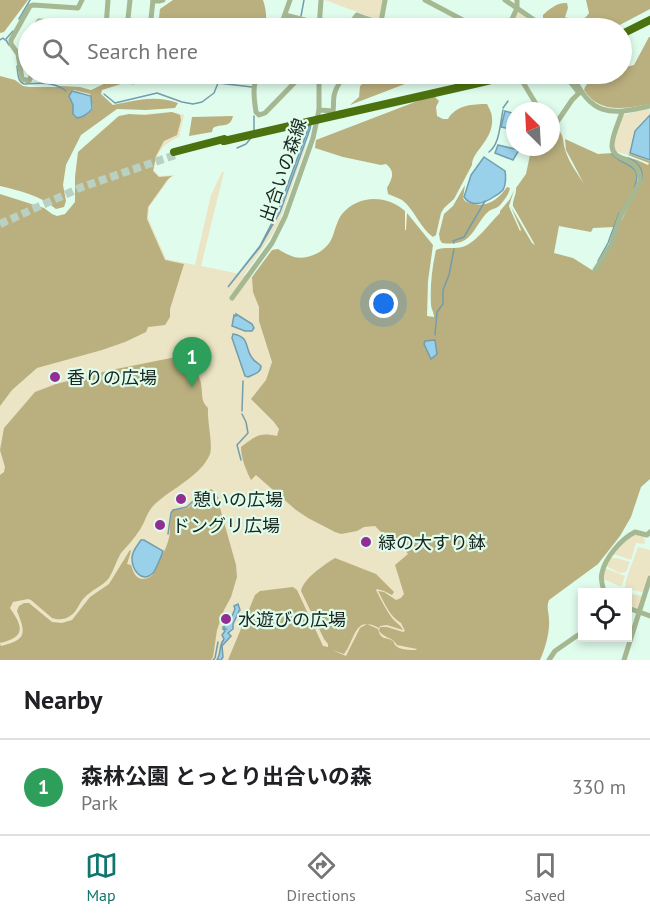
<!DOCTYPE html>
<meta charset="utf-8">
<style>
body{margin:0;font-family:"PT Sans","Noto Sans JP",sans-serif;background:#f6f6f6;color:#202124}
.controls{position:absolute;right:18px;bottom:18px;display:grid;overflow:hidden;border-radius:0px;box-shadow:0 3px 9px #0003}
.controls button{width:54px;height:54px;display:grid;place-items:center;padding:0;border:0;border-bottom:2px solid #e0e0e0;background:#fff;color:#202124;font:30px sans-serif}
.compass{position:absolute;left:506px;top:102px;width:54px;height:54px;border-radius:50%;background:#fff;box-shadow:0 3px 9px #0003;rotate:336deg}
.you{position:absolute;left:384px;top:304px;width:21px;height:21px;margin:-15px;border:4px solid #fff;border-radius:50%;background:#1a73e8;box-shadow:0 0 0 9px #1a73e833}
.badge{display:grid;place-items:center;width:39px;height:39px;border-radius:50%;background:#0f766e;color:#fff;font-size:20px;font-weight:700}
.pin{position:absolute;translate:-50% -50px;filter:drop-shadow(0 2px 3px #0008)}
.pin::after{content:'';position:absolute;top:32px;width:21px;height:18px;background:inherit;clip-path:polygon(0 0,100% 0,50% 100%)}
.list{margin:0;padding:0;list-style:none}
h2{display:flex;justify-content:space-between;align-items:center;height:78px;margin:0;padding:0 24px;font-size:26px}
h2 small{font-size:20px;font-weight:400;color:#757577}
.list li{display:grid;grid-template-columns:39px 1fr auto;gap:18px;align-items:center;box-sizing:border-box;height:96px;padding:0 24px;border-top:2px solid #e0e0e0}
.list b{display:block;font-size:22px;white-space:nowrap}
.list p{margin:0;font-size:20px;white-space:nowrap;color:#757577}
.list em{font-size:20px;font-style:normal;color:#757577}
.icon{flex:none;width:33px;height:33px;fill:none;stroke:currentColor;stroke-width:2;stroke-linecap:round;stroke-linejoin:round}
.map{position:relative;flex:none;width:650px;height:660px;overflow:hidden}
.search{position:absolute;background:#fff;box-shadow:0 3px 9px #0003;left:18px;right:18px;top:18px;height:66px;display:flex;align-items:center;gap:15px;box-sizing:border-box;padding:0 21px;border-radius:33px;color:#757577;font-size:22px}
.sheet{height:174px;background:#fff}
nav{display:flex;justify-content:space-around;align-items:center;box-sizing:border-box;height:84px;border-top:2px solid #e0e0e0;background:#fff;font-size:16px;color:#757577}
nav a{display:grid;justify-items:center;gap:3px}
nav .on{color:#0f766e}
.map>svg:first-child{display:block}
.green{fill:#ebe4c5}
.forest{fill:#baaf7e;fill-rule:evenodd}
.water{fill:#99d0ea;stroke:#739dad;stroke-width:1.5}
.lines{fill:none;stroke-linecap:round;stroke-linejoin:round}
.stream{stroke:#739dad;stroke-width:1.5}
.highway-tunnel{stroke:#b8d1c3;stroke-width:8;stroke-dasharray:8 4;stroke-linecap:butt}
.minor{stroke:#a5b892;stroke-width:5}
.highway{stroke:#4c7210;stroke-width:8}
.highway-bridge{stroke:#4c7210;stroke-width:8}
.poi-dot{fill:#922d93;stroke:#dffcec;stroke-width:2}
.labels{text-anchor:middle;dominant-baseline:central;stroke-width:4.5;stroke-linejoin:round;paint-order:stroke}
.street-label{font-size:18px;fill:#1a251f;stroke:#dffcec}
.poi-label{font-size:18px;fill:#1a251f;stroke:#dffcec;text-anchor:start}
</style>
<div class="map">
<svg width="650" height="660" viewBox="0 0 650 660">
<rect width="100%" height="100%" fill="#dffcec"/>
<g class="green">
<path d="M325,0h58l-4,20z"/>
<path d="M517,10l15,10 -3,8h-20z"/>
<path d="M649,108l1,6 -16,17 -5,22 -1,2 -13,-4 -1,-9 9,-27z"/>
<path d="M172,112l12,3 -5,22c-16,7 -23,15 -25,33l5,6 16,-1 -5,3 -21,29 -1,11 18,41 29,6 16,-70 11,-23h2l-23,94 39,8 21,-27 19,-35 25,-67 1,1 -27,77 -9,15 -26,37 41,8 163,354 -15,23h-433v-360l10,-4 41,-43 43,-86 -16,-15 40,-36z"/>
<path d="M635,533l9,3 1,8 -9,-1 -5,17 -18,-6 9,-12z"/>
<path d="M638,547l12,3v24l-5,17 -3,1 -17,-4 1,-8z"/>
<path d="M610,558h6l14,4 -4,10 -6,1 -14,-7z"/>
<path d="M605,568l20,8 -3,9 -2,1 -17,-7z"/>
<path d="M628,593l14,3 -3,14 -11,-3z"/>
</g>
<g class="forest">
<path d="M0,0h28l-24,32 -4,1z"/>
<path d="M173,0h90c3,9 5,20 0,28h-97l-7,-10 1,-9z"/>
<path d="M586,0h64v9l-36,19h-59l-12,-10v-3c6,-6 15,-13 24,-12l1,5 -3,9c9,5 19,5 24,-4z"/>
<path d="M649,37h1v67c-24,4 -50,11 -66,-14l1,-3 10,-13h27v-6l12,-3z"/>
<path d="M125,74h19l-26,11 -16,5 -1,4 12,11c23,-5 43,-10 65,-2l-3,5 -29,2 -29,-1 -36,26 -15,30 -3,20 3,16 -2,6 -8,2c-16,-14 -36,-18 -56,-23v-110l15,4 8,6 7,1h26l3,-1 21,1 11,3zM73,90l17,4 1,2 2,13c-5,6 -9,8 -16,9l-4,-3v-10l-4,-9z"/>
<path d="M367,74h64l-81,31 9,-8 1,-11 10,-9z"/>
<path d="M428,97h7l4,4 -3,6 1,9 6,3h5c8,-14 25,-15 39,-15 2,4 5,9 5,14 2,22 -20,33 -20,47l-18,34 -10,9 -3,5 -5,22 -3,2c-13,-9 -18,-27 -31,-37 -4,-2 -9,-4 -14,-6l-1,-6c5,-9 9,-16 -1,-24l-5,1 -38,-8 -28,-9 1,-8z"/>
<path d="M172,112l8,3 1,5 -4,15 -13,6 -8,15 -3,15 6,6 13,-1 -4,3 -20,28 -1,12 18,41 19,4 -14,45v8l-5,8 -17,2 -2,5 -21,10 -23,8 -65,18 -25,22 -12,16v-212l44,14 8,6 5,2 8,-2 10,-12v-25l3,-25 41,-36 10,-2 16,1z"/>
<path d="M233,116c-3,13 -12,7 -20,12l-1,4 -23,4 3,-19z"/>
<path d="M556,127c9,10 6,11 9,22 3,12 12,24 19,35l-18,-34 -1,-11 33,15 15,-1 20,12 3,4 1,13 -23,45 -21,1 -2,4 -32,-6 -5,27 19,5 22,14 47,-92c1,-16 -10,-20 -22,-25l17,5 11,5 1,-2 -21,-8 2,-1 20,7v318l-9,8 -10,30 -11,19 -22,28 -49,36c-3,8 0,12 0,20 1,12 -4,29 -9,40h-312l27,-65 5,-4 33,-4 4,3 26,56 5,1v-3l-4,-5 -23,-48c2,-12 24,-27 34,-33l41,16 18,18 -2,3 -8,-4 -7,-2 -1,1c5,10 10,20 16,28 4,5 8,6 11,12l-16,-5 -7,1 -1,2c-25,-14 -24,13 -35,26l-12,-4 14,6 14,-28 7,-4 11,5c3,12 7,7 15,12 1,1 1,4 3,5 4,4 14,4 20,4l1,-1 -20,-4c-4,-8 -13,-7 -18,-14l1,-4h7l16,5 2,-1 -4,-8c-11,-6 -17,-21 -23,-32l6,1 12,8 5,-2 3,-4 -9,-29 13,-11c-7,-11 -13,-21 -27,-22l-6,-6 -11,1 -7,4 -16,3 -6,-2 -27,-14 -12,-8 -40,-35 -5,5c-5,-10 -10,-22 -10,-33 14,-11 19,-15 36,-11l2,-7 -5,-7 -23,-23 15,-19 6,-18 -13,-41v-14l-6,-15 -1,-15 20,-27 6,-1c5,3 10,6 16,8 14,3 31,-5 37,-17 4,-8 5,-18 11,-26 17,-20 45,-19 63,-3v19h1l1,-17 26,32 -5,36 -1,35 7,1c0,-5 -3,-8 -3,-13 -1,-18 1,-36 5,-54 9,-4 19,0 29,-4 12,-5 25,-23 35,-33v-2l10,-12 4,-9 -5,16 1,3 10,22 1,-1 -10,-23 21,36 3,2 -22,-39c-1,-6 4,-12 3,-18l10,-14 4,-19 8,-8h13v-14z"/>
<path d="M465,185l-2,13 2,3c17,9 32,1 42,-14l3,1c-1,6 -5,11 -9,16 -4,5 -7,4 -12,7 -9,7 -15,24 -24,29 -7,4 -14,4 -23,3l-2,-3 -1,-6 5,-20 9,-8z"/>
<path d="M181,356h4l16,8c-1,2 -3,6 -3,9 0,4 3,7 3,11 2,9 -1,17 7,24 -1,13 5,36 2,46 -8,21 -39,35 -55,50 -8,7 -10,19 -16,27 -5,8 -12,15 -18,22 -5,8 -7,17 -12,25 -6,8 -18,12 -25,20 -5,5 -7,14 -14,18 -6,4 -11,4 -18,2l-21,-18 -3,-1 -15,3 -3,6c13,19 16,29 -10,35v-168l4,-3 1,-5 -5,-17 4,-22 31,-36 21,-8 55,-14z"/>
<path d="M211,489l5,4 3,6 -1,2 18,64 1,12 -6,20 -7,13 -7,20 -4,27 -2,3h-211v-16l1,2c26,-6 25,-13 16,-35l2,-5 5,-3h5l23,19 10,1 10,-3 18,-23 19,-13 21,-34 1,1 -4,13 4,1c2,6 4,13 11,14 13,0 14,-12 18,-20 4,-7 7,-13 9,-21 2,-9 0,-20 4,-28l15,-2 9,-9z"/>
</g>
<g class="water">
<path d="M72,91l19,5 1,13c-4,5 -8,8 -15,9l-4,-4v-9l-4,-9z"/>
<path d="M505,111l10,3v16l-14,-3z"/>
<path d="M650,115v45l-20,-7 5,-22z"/>
<path d="M312,118l-2,11 -30,83 -20,35 -32,40 32,-41 18,-35z"/>
<path d="M498,145l21,5 -6,10 -18,-7z"/>
<path d="M484,157l21,14c1,5 1,14 -2,19 -2,2 -6,5 -8,6 -10,7 -23,12 -31,1l7,-22z"/>
<path d="M236,314l16,10 2,4 -2,3h-7l-13,-5 2,-11 1,1h1z"/>
<path d="M233,334c18,3 11,15 20,25 2,3 5,4 8,7 0,7 -7,8 -13,11l-3,-1 -13,-38z"/>
<path d="M435,340l2,14 -6,5 -7,-15 1,-3z"/>
<path d="M141,540h3l19,11c-1,4 -8,20 -10,22 -12,11 -21,-4 -21,-15 0,-7 5,-12 9,-18z"/>
<path d="M238,604l2,6 -1,1 -6,13v5l-5,4 3,3 -9,10 1,11 -2,3h-4c5,-8 1,-13 7,-21l-2,-4 3,-4 -2,-2h3l-3,-2 6,-4 6,-14 -1,-3z"/>
</g>
<g class="lines">
<g class="stream">
<path d="M301,16l3,-16"/>
<path d="M19,19l11,-19"/>
<path d="M296,28l3,-7"/>
<path d="M6,39l7,-8"/>
<path d="M0,40l3,-2 2,2"/>
<path d="M6,40l3,5"/>
<path d="M17,66c1,7 0,15 7,18 15,-1 29,-3 42,7"/>
<path d="M104,94l11,9 42,-10 25,9 11,2 9,-2 12,-9 4,-10 34,4"/>
<path d="M503,108l5,-7"/>
<path d="M254,116v15"/>
<path d="M237,148l9,-4 5,-6"/>
<path d="M489,152c11,-8 11,-29 14,-42"/>
<path d="M612,154c11,13 33,10 22,34"/>
<path d="M628,158c10,4 15,10 14,21"/>
<path d="M454,243l-1,-2 11,-4 21,-36"/>
<path d="M598,261l10,-18 11,-30"/>
<path d="M435,335l2,-23 6,-8v-14l6,-15 5,-26"/>
<path d="M242,411l1,-30"/>
<path d="M241,460l-4,-15 11,-12 -2,-11 -4,-8"/>
<path d="M168,534l3,-21 2,-3 14,-3 9,-9 11,-7"/>
<path d="M213,660l2,-2 3,-16"/>
</g>
<path class="highway-tunnel" d="M0,224l82,-37 93,-32"/>
<g class="minor">
<path d="M425,0l53,28"/>
<path d="M505,0l41,28"/>
<path d="M153,1h6l4,-1"/>
<path d="M285,15l51,13"/>
<path d="M381,22l4,-22"/>
<path d="M106,27l2,-27"/>
<path d="M34,28l5,-7 81,7"/>
<path d="M127,28l3,-28"/>
<path d="M150,28l3,-28"/>
<path d="M280,28l10,-28"/>
<path d="M319,28l2,-28"/>
<path d="M347,28l10,-13c12,5 23,7 34,13"/>
<path d="M508,28l9,-20v-8"/>
<path d="M28,39l-2,3 2,7"/>
<path d="M32,74l-3,7 -7,-2 -4,-25 -7,-10v-4l19,-34 3,-1 45,3 4,-8"/>
<path d="M111,74h7"/>
<path d="M258,74c-6,11 -4,25 -2,38l3,3 6,-2 38,-39"/>
<path d="M518,74l18,30 9,7"/>
<path d="M564,74l15,19"/>
<path d="M572,74c18,41 37,42 78,32"/>
<path d="M133,82l10,-4 33,-4"/>
<path d="M319,110l14,1c1,-5 0,-9 1,-15 1,-8 7,-15 11,-22"/>
<path d="M551,120l4,5 17,-25 9,-9"/>
<path d="M595,270l16,-25 9,-28 20,-35c1,-28 -27,-18 -28,-36 0,-11 7,-24 10,-34"/>
<path d="M232,298l40,-55 13,-26 28,-79 6,-28v-36"/>
<path d="M604,592c-1,-6 -4,-12 -2,-19 3,-15 19,-34 33,-41l12,3 3,-3"/>
<path d="M628,608l22,8"/>
<path d="M549,660l6,-9 23,-16 4,1"/>
<path d="M624,660l26,-82"/>
</g>
<g class="highway">
<path d="M622,34l28,-14"/>
<path d="M342,114l141,-32 33,-8"/>
<path d="M174,152l50,-13"/>
</g>
<path class="highway-bridge" d="M224,141l118,-27"/>
</g>
<g class="poi-dot">
<circle cx="55" cy="377" r="6"/>
<circle cx="181" cy="499" r="6"/>
<circle cx="160" cy="525" r="6"/>
<circle cx="366" cy="542" r="6"/>
<circle cx="226" cy="619" r="6"/>
</g>
<g class="labels">
<g class="street-label">
<text transform="translate(283 170) rotate(-71)">出合いの森線</text>
</g>
<g class="poi-label">
<text x="67" y="377">香りの広場</text>
<text x="193" y="499">憩いの広場</text>
<text x="172" y="525">ドングリ広場</text>
<text x="378" y="542">緑の大すり鉢</text>
<text x="238" y="619">水遊びの広場</text>
</g>
</g>
</svg>
<div class="controls">
<button><svg class="icon" aria-label="locate" viewBox="0 0 24 24"><circle cx="12" cy="12" r="6"/><path d="M12 2v4M12 18v4M2 12h4M18 12h4"/></svg></button>
</div>
<svg class="compass" viewBox="-18 -18 36 36"><path d="M0-13l5 13h-10z" fill="#e53935"/><path d="M0 13l5-13h-10z" fill="#757577"/></svg>
<div class="you"></div>
<div class="pin badge" style="left:192px;top:387px;background:#2e9e5b">1</div>
<div class="search"><svg class="icon" aria-label="search" viewBox="0 0 24 24"><circle cx="10" cy="10" r="6"/><path d="M15 15l6 6"/></svg>Search here</div>
</div>
<section class="sheet">
<h2>Nearby<small></small></h2>
<ul class="list">
<li><span class="badge" style="background:#2e9e5b">1</span><div><b>森林公園 とっとり出合いの森</b><p>Park</p></div><em>330 m</em></li>
</ul>
</section>
<nav>
<a class="on"><svg class="icon" aria-label="map" viewBox="0 0 24 24"><path d="M3 6l6-2 6 2 6-2v14l-6 2-6-2-6 2zM9 4v14M15 6v14"/></svg>Map</a>
<a><svg class="icon" aria-label="directions" viewBox="0 0 24 24"><path d="M12 3l9 9-9 9-9-9zM9 14v-3h6M13 9l2 2-2 2"/></svg>Directions</a>
<a><svg class="icon" aria-label="saved" viewBox="0 0 24 24"><path d="M7 4h10v16l-5-4-5 4z"/></svg>Saved</a>
</nav>
